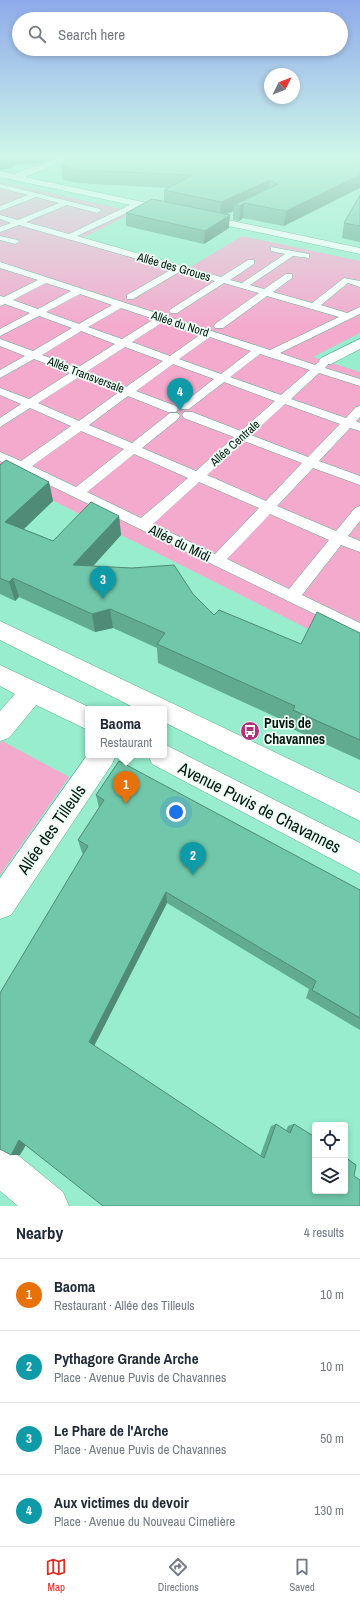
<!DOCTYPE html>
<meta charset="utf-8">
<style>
body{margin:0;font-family:"Archivo Narrow",sans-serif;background:#f2f2f3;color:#1f2937}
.controls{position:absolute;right:12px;bottom:12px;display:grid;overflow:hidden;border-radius:4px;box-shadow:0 2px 6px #0003}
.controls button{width:36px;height:36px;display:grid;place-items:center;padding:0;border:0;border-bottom:1px solid #e0e1e3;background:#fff;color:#1f2937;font:20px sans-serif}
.compass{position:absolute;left:264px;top:68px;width:36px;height:36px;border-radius:50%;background:#fff;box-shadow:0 2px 6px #0003;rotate:48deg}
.you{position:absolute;left:176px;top:812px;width:14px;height:14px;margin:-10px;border:3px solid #fff;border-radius:50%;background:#1a73e8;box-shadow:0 0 0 6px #1a73e833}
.badge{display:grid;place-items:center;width:26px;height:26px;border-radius:50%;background:#d93025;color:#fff;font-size:13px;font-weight:700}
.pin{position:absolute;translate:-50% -33px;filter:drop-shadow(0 1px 2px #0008)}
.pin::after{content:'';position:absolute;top:21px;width:14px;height:12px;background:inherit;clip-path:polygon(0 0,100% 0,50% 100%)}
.popup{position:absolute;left:85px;top:706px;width:82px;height:52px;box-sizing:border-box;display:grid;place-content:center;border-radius:4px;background:#fff;filter:drop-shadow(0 1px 3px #0005);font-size:13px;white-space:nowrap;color:#747a83}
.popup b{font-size:15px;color:#1f2937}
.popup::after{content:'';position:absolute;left:50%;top:100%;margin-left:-8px;border:8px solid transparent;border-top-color:#fff}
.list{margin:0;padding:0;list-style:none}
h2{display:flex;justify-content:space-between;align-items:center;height:52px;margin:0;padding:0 16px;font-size:17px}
h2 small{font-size:13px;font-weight:400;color:#747a83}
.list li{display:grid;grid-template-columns:26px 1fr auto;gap:12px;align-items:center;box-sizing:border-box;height:72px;padding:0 16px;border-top:1px solid #e0e1e3}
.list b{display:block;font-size:15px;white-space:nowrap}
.list p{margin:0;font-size:13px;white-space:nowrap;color:#747a83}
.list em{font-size:13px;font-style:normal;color:#747a83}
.icon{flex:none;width:22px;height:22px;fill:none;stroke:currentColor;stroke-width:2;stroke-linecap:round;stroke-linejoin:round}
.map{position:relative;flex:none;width:360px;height:1206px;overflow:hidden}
.search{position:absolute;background:#fff;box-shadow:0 2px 6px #0003;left:12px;right:12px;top:12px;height:44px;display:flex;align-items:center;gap:10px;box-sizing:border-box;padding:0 14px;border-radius:22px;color:#747a83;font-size:15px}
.sheet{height:340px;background:#fff}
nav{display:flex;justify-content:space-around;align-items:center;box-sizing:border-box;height:56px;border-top:1px solid #e0e1e3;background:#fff;font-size:11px;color:#747a83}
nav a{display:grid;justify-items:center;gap:2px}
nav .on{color:#d93025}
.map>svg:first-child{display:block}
.green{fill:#f4aacd}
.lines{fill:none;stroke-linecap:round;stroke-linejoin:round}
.lane-casing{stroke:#53a98c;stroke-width:1}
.street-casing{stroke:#53a98c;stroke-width:1}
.lane{fill:#fff;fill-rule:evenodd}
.street{fill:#fff;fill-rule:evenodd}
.wall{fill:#61ab91}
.shaded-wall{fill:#4f8b76}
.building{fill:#71c7a9;stroke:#4f8b76}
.labels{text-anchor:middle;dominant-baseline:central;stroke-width:3.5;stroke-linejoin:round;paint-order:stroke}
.far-street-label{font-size:12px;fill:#00160e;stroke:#eefef7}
.street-label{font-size:14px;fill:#00160e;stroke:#eefef7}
.poi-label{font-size:14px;font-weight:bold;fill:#00160e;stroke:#eefef7;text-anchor:start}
.near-street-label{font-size:17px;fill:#00160e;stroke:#eefef7}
</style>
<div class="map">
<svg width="360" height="1206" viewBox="0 0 360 1206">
<rect width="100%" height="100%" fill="#97edce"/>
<g class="green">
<path d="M0,182l135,30 -53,26 107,30 53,-32 118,25v72l-47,24 47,15v283l-360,-181z"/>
<path d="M2,741l67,36 -69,98v-132z"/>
</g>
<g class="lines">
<g class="lane-casing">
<g id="lane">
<path d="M0,184l100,25 1,2 -4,2 -30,-8 -41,17 43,12 67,-32h6v4l-65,30 144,41 27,-17h6v4l-24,16 12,3 43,-29 -14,-3v-4l38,7v4l-16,-2 -43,29 14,4 22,-15h6v4l-19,14 39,11 32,-25 16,3v6l-12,-4 -27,22 26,8 13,-6v7l-80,39 35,12 5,-4h8l1,2 -4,5 35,11v7l-41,-13 -28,26 55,19 10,-11 4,-1v11l-4,4 4,2v8l-10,-3 -31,33 41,15v9l-47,-17 -36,38 59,25 19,-23 5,-2v15l-12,15 12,5v11l-19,-7 -39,50 58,28v13l-360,-175v-9l21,9 50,-35 -41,-18 -30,19v-9l21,-14 -21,-9v-7l29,11 41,-26 -36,-14 -34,19v-8l25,-14 -25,-10v-7l33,12 39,-23 -33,-12 -39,20v-7l30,-16 -25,-9 -5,2v-10l4,1 34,-17 -38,-12v-6l270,88 69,-33 -72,-21 -44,32h-8l-1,-2 1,-2 44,-31 -35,-10 -47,30h-6l-2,-2 2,-2 44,-28 -34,-10 -48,28h-6v-4l45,-26 -153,-44 -19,7v-5l11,-4 -11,-4v-4l18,5 41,-17 -23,-6 -36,14v-5l28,-11 -28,-7zM46,283l25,8 -33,18 -25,-9zM80,294l32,11 -33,19 -33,-12zM121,308l33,11 -32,20 -34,-12zM163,322l38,12 -31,22 -38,-14zM81,331l34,13 -38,24 -35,-13zM210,337l41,14 -30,23 -42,-15zM125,347l38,14 -37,26 -40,-15zM260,354l50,16 -29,25 -51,-18zM173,364l41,15 -33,26 -2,2 2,2h8l35,-27 51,19 -34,30 -49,-19h-8l-2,3 2,3 50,19 -38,34 -54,-23 36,-29 2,-3 -2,-3h-8l-38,30 -43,-18 39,-29 40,16h8l2,-3 -2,-3 -40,-15zM79,377l40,15 -40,29 -41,-18zM285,404l55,20 -32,33 -57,-22zM81,431l43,18 -48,38 -44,-21zM244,441l58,22 -36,38 -59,-26zM134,454l54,24 -47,40 -54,-26zM199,482l60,26 -44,46 -62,-30zM270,514l59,26 -40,49 -62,-30z"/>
<path d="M0,236l18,4 1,2 -4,2 -15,-4z"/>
</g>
</g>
<g class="street-casing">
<g id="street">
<path d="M61,157h12l-48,20 335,71v6l-360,-77v-6l14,3z"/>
<path d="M360,339v10l-29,15h-10l-2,-3 2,-3z"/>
<path d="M0,621l360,172v28l-196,-99v-13h-27l-137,-69z"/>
<path d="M0,665l93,44h-5v21l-52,-25 -27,33 -9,3v-30l15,-17 -15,-8z"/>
<path d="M164,744l196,99v31l-208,-110 -4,-9h16z"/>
<path d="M88,754l28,1 -4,9 -101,151 -11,4v-41z"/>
<path d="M0,1147l14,5 49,40 6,14h-51l-18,-15z"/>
</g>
</g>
<use href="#lane" class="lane"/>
<use href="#street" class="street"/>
</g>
<g class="wall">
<path d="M360,157l-76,69 -41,-8 -4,3 -6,-1v-9l-7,3 3,14 -25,16 -78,-18v-13l38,-12v-11l5,-2 -91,-5 -15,-3 -2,-14z"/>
<path d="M360,195v47l-18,-4 2,-15z"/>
<path d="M0,465l49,17 4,19 -29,28 29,12 66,-25 2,19 -28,31 100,28 21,21 87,29 59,-11v127l-72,-33 1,-4 -131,-60 -1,-15 -44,-20 -18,4 -76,-35 -4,4 -15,-7z"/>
<path d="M96,795l264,95v140l-54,-32 3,-9 -142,-86 -73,143 166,110 11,-30 5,-2 10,7 2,-5 6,-2 62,41 -330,-20 -6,10 63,-301 -1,-1 -4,-13 21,-32z"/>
</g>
<g class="shaded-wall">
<path d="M0,157h57l-16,6 -28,2 -1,3 -12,2z"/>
<path d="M360,175v13l-76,38 2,-15z"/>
<path d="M270,180l-2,15 -24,8 -1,15 -4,3 1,-15 -6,-1 -1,6 -13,6 1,-15z"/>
<path d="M230,215l-1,13 -25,16 1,-13z"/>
<path d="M49,482l4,19 -42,40 -6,-19z"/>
<path d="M119,516l2,19 -44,49 -4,-19z"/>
<path d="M13,578l6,19 -4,4 -6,-19z"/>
<path d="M110,609l3,19 -18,4 -3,-18z"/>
<path d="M166,892l1,11 -74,145 -4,-6z"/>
<path d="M19,1140l9,1 -8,14h-9z"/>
</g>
<g class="building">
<path d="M66,157h294v18l-74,36 -42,-8 -4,3 -6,-1 44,-21 -8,-4 -49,22 -57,-12 29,-15 -116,-5 -16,-4z"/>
<path d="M360,195v31l-16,-3z"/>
<path d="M152,199l78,16 -25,16 -79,-18z"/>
<path d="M6,460l43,22 -44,40 48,19 38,-39 28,14 -46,49 59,3 42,-3 19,29 21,21 5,-5 82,34 16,-32 43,21v107l-67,-30 2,-4 -138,-62 8,-11 -55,-24 -18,5 -79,-36 -4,4 -9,-4v-113z"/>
<path d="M119,761l241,129v128l-48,-28 4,-9 -150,-89 -77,150 175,116 12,-34 14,9 4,-9 21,13v54h30v-34l11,8 -2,11 6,4v26h-257l-84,-66 -8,15 -11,-6v-156l88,-147 -10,-6 26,-40 -8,-5z"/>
</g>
<linearGradient id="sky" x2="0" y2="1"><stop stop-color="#8eaaea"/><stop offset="0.48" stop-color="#d0f7e9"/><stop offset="1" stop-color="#d0f7e9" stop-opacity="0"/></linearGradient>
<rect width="360" height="326" fill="url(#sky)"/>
<defs>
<g id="bus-disc" transform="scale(1)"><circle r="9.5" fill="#b2317c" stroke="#eefef7"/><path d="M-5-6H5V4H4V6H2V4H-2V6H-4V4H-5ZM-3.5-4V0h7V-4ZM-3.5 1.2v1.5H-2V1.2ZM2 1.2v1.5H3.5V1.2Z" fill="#fff"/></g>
</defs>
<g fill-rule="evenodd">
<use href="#bus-disc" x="250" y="731"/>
</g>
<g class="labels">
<g class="far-street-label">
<text transform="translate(174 267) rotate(16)">Allée des Groues</text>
<text transform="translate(180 324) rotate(18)">Allée du Nord</text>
<text transform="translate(86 375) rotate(21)">Allée Transversale</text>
<text transform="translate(235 443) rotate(-42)">Allée Centrale</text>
</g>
<g class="street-label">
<text transform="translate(180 543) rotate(26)">Allée du Midi</text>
</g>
<g class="poi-label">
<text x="264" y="723">Puvis de<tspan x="264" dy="16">Chavannes</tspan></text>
</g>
<g class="near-street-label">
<text transform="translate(260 807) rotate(27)">Avenue Puvis de Chavannes</text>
<text transform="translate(51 829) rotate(-55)">Allée des Tilleuls</text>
</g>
</g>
</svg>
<div class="controls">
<button><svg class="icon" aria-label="locate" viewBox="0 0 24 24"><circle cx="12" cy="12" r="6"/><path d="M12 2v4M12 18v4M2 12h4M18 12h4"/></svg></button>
<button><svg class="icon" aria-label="layers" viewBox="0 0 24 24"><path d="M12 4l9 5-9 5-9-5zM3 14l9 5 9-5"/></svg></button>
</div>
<svg class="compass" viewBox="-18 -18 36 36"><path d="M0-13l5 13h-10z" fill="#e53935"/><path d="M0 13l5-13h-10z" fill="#747a83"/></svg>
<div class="you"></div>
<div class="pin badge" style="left:126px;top:804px;background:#e8710a">1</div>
<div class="popup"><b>Baoma</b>Restaurant</div>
<div class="pin badge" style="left:193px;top:875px;background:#0f9aa8">2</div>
<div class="pin badge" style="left:103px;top:599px;background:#0f9aa8">3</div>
<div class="pin badge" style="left:180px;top:411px;background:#0f9aa8">4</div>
<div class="search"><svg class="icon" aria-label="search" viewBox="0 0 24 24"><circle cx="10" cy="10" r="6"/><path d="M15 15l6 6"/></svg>Search here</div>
</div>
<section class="sheet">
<h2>Nearby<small>4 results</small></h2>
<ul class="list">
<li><span class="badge" style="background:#e8710a">1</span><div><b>Baoma</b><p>Restaurant · Allée des Tilleuls</p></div><em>10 m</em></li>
<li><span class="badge" style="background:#0f9aa8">2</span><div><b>Pythagore Grande Arche</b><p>Place · Avenue Puvis de Chavannes</p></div><em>10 m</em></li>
<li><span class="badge" style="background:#0f9aa8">3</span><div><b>Le Phare de l'Arche</b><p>Place · Avenue Puvis de Chavannes</p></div><em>50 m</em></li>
<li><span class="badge" style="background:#0f9aa8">4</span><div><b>Aux victimes du devoir</b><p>Place · Avenue du Nouveau Cimetière</p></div><em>130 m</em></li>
</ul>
</section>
<nav>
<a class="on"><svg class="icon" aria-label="map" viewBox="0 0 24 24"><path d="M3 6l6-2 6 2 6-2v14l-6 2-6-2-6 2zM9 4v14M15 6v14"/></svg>Map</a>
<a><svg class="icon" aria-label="directions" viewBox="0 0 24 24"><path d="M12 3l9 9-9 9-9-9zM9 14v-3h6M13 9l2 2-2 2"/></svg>Directions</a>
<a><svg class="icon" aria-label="saved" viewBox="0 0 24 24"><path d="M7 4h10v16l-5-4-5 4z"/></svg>Saved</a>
</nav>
